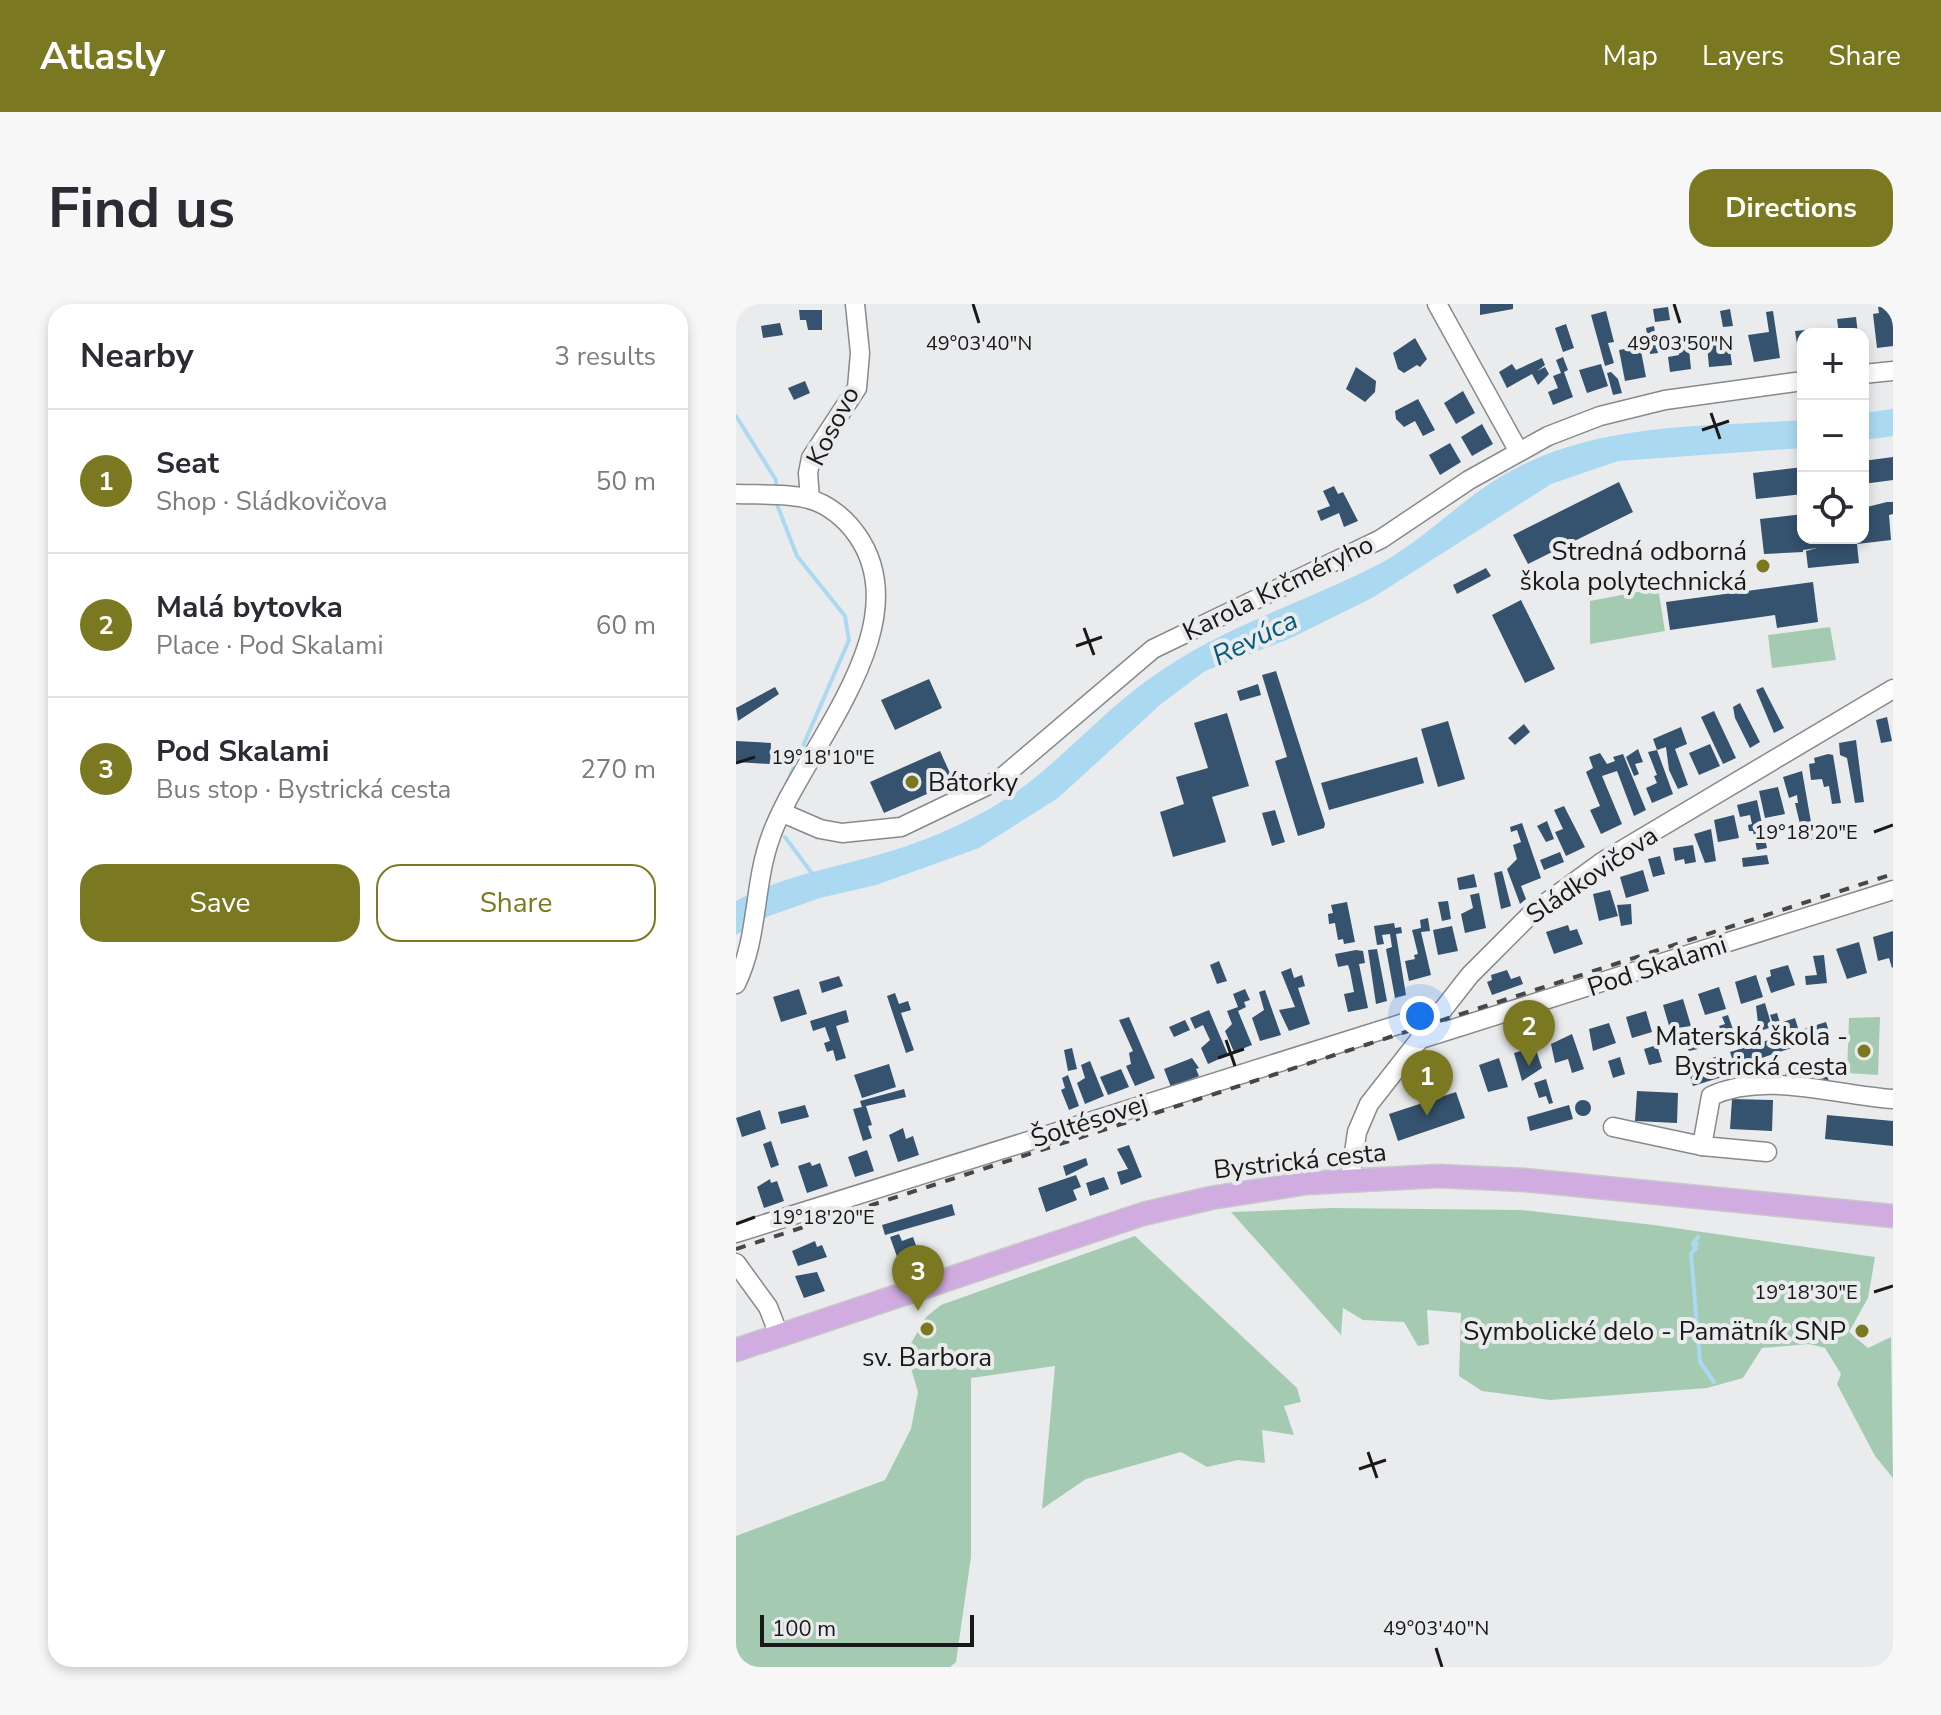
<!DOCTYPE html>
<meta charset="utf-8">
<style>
body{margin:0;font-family:"Nunito Sans",sans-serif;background:#f7f7f7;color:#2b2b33}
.controls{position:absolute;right:24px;top:24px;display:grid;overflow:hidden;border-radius:16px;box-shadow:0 4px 12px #0003}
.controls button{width:72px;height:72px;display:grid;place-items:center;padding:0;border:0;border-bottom:2px solid #e1e1e2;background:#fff;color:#2b2b33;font:40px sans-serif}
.scale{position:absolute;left:24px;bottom:20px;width:214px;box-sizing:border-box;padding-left:8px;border:4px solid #19191a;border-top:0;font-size:22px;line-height:28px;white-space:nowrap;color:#19191a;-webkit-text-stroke:6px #eaebed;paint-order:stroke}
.you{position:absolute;left:684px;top:712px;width:28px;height:28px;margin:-20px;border:6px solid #fff;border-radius:50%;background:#1a73e8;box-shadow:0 0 0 12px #1a73e833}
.badge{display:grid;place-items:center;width:52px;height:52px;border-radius:50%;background:#7a7921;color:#fff;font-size:26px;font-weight:700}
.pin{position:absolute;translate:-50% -66px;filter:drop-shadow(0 2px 4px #0008)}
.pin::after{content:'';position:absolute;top:42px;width:28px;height:24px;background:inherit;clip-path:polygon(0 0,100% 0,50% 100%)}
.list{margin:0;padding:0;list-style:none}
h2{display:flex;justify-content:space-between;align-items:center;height:104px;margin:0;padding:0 32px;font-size:34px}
h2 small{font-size:26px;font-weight:400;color:#7c7c81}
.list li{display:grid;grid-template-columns:52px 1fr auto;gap:24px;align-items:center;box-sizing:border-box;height:144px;padding:0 32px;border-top:2px solid #e1e1e2}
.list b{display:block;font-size:30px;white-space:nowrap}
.list p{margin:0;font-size:26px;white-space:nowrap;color:#7c7c81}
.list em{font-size:26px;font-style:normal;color:#7c7c81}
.actions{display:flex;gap:16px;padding:24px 32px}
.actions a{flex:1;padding:18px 0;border:2px solid #7a7921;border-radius:24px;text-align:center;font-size:28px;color:#7a7921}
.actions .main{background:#7a7921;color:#fff}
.icon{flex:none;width:44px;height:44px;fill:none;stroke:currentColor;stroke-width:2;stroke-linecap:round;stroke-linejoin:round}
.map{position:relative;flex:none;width:1157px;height:1363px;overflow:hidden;border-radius:24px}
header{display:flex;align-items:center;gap:48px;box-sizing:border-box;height:112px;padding:0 40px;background:#7a7921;color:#fff}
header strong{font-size:38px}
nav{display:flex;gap:44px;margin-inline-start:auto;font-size:28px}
.intro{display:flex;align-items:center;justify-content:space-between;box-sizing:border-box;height:192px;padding:0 48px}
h1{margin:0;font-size:56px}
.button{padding:20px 36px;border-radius:24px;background:#7a7921;color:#fff;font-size:28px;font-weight:700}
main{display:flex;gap:48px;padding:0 48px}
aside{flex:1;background:#fff;border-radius:24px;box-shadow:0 4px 12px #0003}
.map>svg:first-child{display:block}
.green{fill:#a4cbb2}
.water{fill:#abd9f1}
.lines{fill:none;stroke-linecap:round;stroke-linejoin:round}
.stream{stroke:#abd9f1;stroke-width:4}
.building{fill:#35526e}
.minor-casing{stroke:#88898b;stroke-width:21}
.major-casing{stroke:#c8c8c8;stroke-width:25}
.minor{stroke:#fff;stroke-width:18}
.major{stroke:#d1ace1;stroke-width:22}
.rail{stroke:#474748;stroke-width:4;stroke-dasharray:10 10;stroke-linecap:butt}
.ticks{fill:none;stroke:#19191a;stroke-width:3}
.poi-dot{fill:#7a7921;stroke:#eaebed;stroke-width:3}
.labels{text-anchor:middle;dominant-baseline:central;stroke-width:8;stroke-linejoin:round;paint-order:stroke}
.street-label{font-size:26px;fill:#19191a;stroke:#eaebed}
.poi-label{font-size:26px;fill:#19191a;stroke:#eaebed;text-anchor:end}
.water-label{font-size:28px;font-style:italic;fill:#055a7b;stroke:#eaebed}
.ticks-label{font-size:20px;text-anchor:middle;fill:#19191a;stroke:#eaebed;stroke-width:8;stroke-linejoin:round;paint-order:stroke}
</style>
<header>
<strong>Atlasly</strong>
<nav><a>Map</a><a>Layers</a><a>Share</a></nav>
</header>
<div class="intro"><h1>Find us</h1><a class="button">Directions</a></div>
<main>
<aside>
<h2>Nearby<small>3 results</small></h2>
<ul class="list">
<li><span class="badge">1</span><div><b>Seat</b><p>Shop · Sládkovičova</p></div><em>50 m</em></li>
<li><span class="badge">2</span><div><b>Malá bytovka</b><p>Place · Pod Skalami</p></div><em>60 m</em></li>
<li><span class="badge">3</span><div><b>Pod Skalami</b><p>Bus stop · Bystrická cesta</p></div><em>270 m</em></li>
</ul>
<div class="actions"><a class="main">Save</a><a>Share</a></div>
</aside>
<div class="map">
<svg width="1157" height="1363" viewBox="0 0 1157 1363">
<rect width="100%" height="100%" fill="#eaebed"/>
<g class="green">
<path d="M922,284l7,43 -75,13v-43z"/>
<path d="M1094,323l6,33 -64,8 -4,-33z"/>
<path d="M1144,713l-2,58 -31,-2 2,-55z"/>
<path d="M596,904l189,2 133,15 221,32 -7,41 -19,34 19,16 23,-11 2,141 -18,-22 -38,-72 4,-10 -16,-26 -16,-4 -47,4 -19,30 -36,10 -157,12 -68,-9 -23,-15 2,-63 -34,-3 2,34 -11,2 -14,-24 -41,-2 -20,-12 -2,27 -110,-123z"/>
<path d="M399,932l162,152 4,14 -17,4 10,29 -32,-5 3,33 -27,-3 -31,7 -26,-15 -95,27 -44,30 13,-143 -84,12v179l-15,105 -6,5h-214v-131l149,-56 26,-51 7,-37 -12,-40 20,-35 15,-12z"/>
</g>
<g class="water">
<path d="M1157,105v27l-30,4v-27z"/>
<path d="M1067,116v28l-185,13 -67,23 -179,114 -83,41 -84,32 -44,33 -103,94 -79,50 -103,37 -56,13 -51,18 -33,19v-34c47,-26 104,-34 155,-50 34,-10 68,-25 100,-43 60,-34 102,-89 158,-129 71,-52 155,-76 232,-116 46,-25 82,-66 128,-91 89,-50 195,-45 294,-52z"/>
</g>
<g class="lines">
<g class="stream">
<path d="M0,112l40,64v9"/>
<path d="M40,198l21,54 48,60 4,24 -66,152"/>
<path d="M49,533l29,39"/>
<path d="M962,933l-4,5 3,2 -4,1 3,4 -5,4 9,109 14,20"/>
</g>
</g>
<g class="building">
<path d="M744,0h33v5l-33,6z"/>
<path d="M1152,2l1,6h4v34l-16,2 -4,-34 6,-1 -1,-6z"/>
<path d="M932,3l2,13 -15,2 -2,-13z"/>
<path d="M994,5l3,17 -10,1 -3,-16z"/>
<path d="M63,6h23v20h-14l-2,-10h-6z"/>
<path d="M870,7l8,31 -6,1 6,20 -9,3 -14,-51z"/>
<path d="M1037,7l7,47 -26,4 -6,-27 21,-3 -3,-20z"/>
<path d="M1120,13l2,17h-19l-2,-15z"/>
<path d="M44,19l3,12 -20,3 -2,-12z"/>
<path d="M830,20l8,24 -11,4 -8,-24z"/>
<path d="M918,22l4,27 -8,1 -4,-26z"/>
<path d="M1081,25l1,5h-15v23h-4l-4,-26z"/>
<path d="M679,34l12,21 -7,8 -3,-2 -13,8 -6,-4 -5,-16z"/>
<path d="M952,35l3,30 -21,3 -2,-15 11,-2 -2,-15z"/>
<path d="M980,37l13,1 3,23 -23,2 -2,-22z"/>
<path d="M904,42l6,31 -21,4 -6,-31z"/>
<path d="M827,53l5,13 -4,2 9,25 -20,8 -5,-13 10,-4 -5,-12 8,-3 -5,-13z"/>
<path d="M806,54l3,7 -8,6 8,-4 4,7 -11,11 -6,-11 -25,14 -8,-16 13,-8 4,6z"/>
<path d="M865,60l7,22 -21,7 -8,-23z"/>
<path d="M620,63l20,14 -1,11 -10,10 -19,-13z"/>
<path d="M875,68l7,7 4,14 -9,2 -6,-22z"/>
<path d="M69,77l5,12 -16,7 -6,-12z"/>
<path d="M727,87l12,22 -19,11 -12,-21z"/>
<path d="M682,95l17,31 -12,6 -8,-15 -11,6 -8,-8 -1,-8z"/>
<path d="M746,120l11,20 -21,12 -11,-19z"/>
<path d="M714,139l11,19 -21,13 -11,-20z"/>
<path d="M1157,153v23l-30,4v-23z"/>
<path d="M1067,163v27l-47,5 -3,-26z"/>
<path d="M883,178l14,30 -105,52 -15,-29z"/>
<path d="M598,182l4,8 5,-2 15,29 -14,6 -5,-14 -18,8 -4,-10 13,-5 -7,-15z"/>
<path d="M1151,198h6v12l-4,1 2,25 -34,4 2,19 -51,5 -2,-17 11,-3 -14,2v2l-39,2 -4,-35 43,-5v24h60v-30z"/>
<path d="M750,264l5,8 -34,18 -4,-9z"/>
<path d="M1077,278l5,40 -41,6 -2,-13 -105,15 -4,-28z"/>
<path d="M785,296l34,69 -30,14 -33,-68z"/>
<path d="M540,367l49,153 -1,4 -26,8 -23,-75 12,-4 -25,-82z"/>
<path d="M193,375l13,29 -47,22 -14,-30z"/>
<path d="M522,380l3,11 -21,6 -3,-10z"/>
<path d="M39,383l4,7 -41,27 -2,-13z"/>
<path d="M1027,383l21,41 -10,5 -18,-43z"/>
<path d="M1004,399l20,39 -10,6 -15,-30 -2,-11z"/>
<path d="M978,407l22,47 -13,6 -22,-47z"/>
<path d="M491,409l22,73 -37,11 14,45 -53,15 -13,-45 24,-8 -8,-27 32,-9 -14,-45z"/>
<path d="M1151,413l5,24 -11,2 -5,-23z"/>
<path d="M712,417l17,58 -27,8 -17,-58z"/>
<path d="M788,420l6,8 -15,13 -7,-7z"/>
<path d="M945,423l6,17 -12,5 13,36 -10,4 -9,-19 -3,-23 -9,3 -4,-11z"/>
<path d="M1120,436l8,62 -9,1 -8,-45 -7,-3 -1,-12z"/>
<path d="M0,437l35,2 -1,21 -34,-2z"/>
<path d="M974,440l10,22 -21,9 -10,-22z"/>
<path d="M902,445l5,13 -8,2 4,10 -5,2 -8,-19z"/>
<path d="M921,446l16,44 -21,9 -6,-15 11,-5 -3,-7 3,-1 -9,-23z"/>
<path d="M204,447l14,31 -70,31 -14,-31z"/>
<path d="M864,449l7,11 8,-3 -2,-4 10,-3 23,56 -12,6 -17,-45 -15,5 20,48 -21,10 -11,-24 10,-4 -14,-34 7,-4 -4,-11z"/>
<path d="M1092,450l5,1 8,48 -9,1 -3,-18 -5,1 -2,-8 -11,1 -2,-16 6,-1 -1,-5z"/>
<path d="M681,453l7,26 -95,27 -8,-27z"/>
<path d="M1066,467l12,68 -10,2 -9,-38h3l-1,-8 -8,3 -6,-21z"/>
<path d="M1042,483l7,27 -20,4 -6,-27z"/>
<path d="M1021,496l10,48 -10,2 -4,-19h-4l-1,-6 4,-1 -2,-9 -10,2 -3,-12z"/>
<path d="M828,502l21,41 -19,9 -11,-24 8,-3 -9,-19z"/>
<path d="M539,506l10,32 -13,4 -10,-33z"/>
<path d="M998,511l5,23 -21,4 -4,-22z"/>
<path d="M811,517l7,18 -8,3 -9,-16z"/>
<path d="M786,519l19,55 -20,8 5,13 -6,5 -13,-35 10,-10 -4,-14 8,-3 -4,-12 -6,2 -1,-5z"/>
<path d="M975,525l5,32 -11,2 -11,-29z"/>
<path d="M957,541l3,17 -11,2 -1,-5 -9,2 -2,-13z"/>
<path d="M824,548l4,10 -20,8 -4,-10z"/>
<path d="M1031,551l2,9 -26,3 -1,-9z"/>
<path d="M924,552l5,18 -12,3 -5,-18z"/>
<path d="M907,566l6,21 -23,7 -6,-21z"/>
<path d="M766,567l9,35 -10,3 -7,-36z"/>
<path d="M738,570l3,13 -18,3 -2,-12z"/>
<path d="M874,586l8,26 -19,5 -6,-27z"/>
<path d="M743,589l7,35 -21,5 -4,-19 12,-6 -3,-13z"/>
<path d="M712,597l3,18 -9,2 -4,-19z"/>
<path d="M611,598l8,40 -11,2 -1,-5 -5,1 -3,-17 -6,1 -1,-10 5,-1 -2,-8z"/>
<path d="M895,600l1,20 -11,2 -4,-21z"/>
<path d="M692,614l2,13 -9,1 10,43 -22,6 -4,-20 10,-2 -1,-4 4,-1 -6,-24 9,-2 -1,-8z"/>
<path d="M658,619l1,5 6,-1 1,6 -6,1 10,61 -11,3 -9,-49 6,-2 -2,-13 -8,1 2,9 -7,1 -3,-19z"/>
<path d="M832,621l2,6 7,-2 6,15 -29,10 -8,-22z"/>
<path d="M716,622l6,25 -20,4 -5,-25z"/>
<path d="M1157,627v36l-1,1 -3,-10 -11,3 -5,-24z"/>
<path d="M1123,638l8,31 -20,6 -11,-30z"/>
<path d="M641,645l10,52 -11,3 -8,-54z"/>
<path d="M620,646l7,1 2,12 -6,1 9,44 -20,4 -4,-18 10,-2 -4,-21 -2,-6 -10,2 -3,-13z"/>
<path d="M1088,651l3,28 -21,2 -1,-9 12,-1 -4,-19z"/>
<path d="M483,657l8,20 -10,3 -7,-19z"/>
<path d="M1052,661l7,20 -24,8 -5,-15 5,-2 -1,-6z"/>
<path d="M555,664l3,10 8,-3 3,11 -7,2 12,36 -21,7 -10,-21 16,-3 -14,-35z"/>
<path d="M771,666l4,9 9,-3 3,8 -31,11 -5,-13 5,-2 -1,-5z"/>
<path d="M1020,671l7,22 -22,7 -6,-22z"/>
<path d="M103,672l4,10 -21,7 -3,-11z"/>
<path d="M983,683l7,22 -21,6 -7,-21z"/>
<path d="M63,685l8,25 -26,8 -8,-25z"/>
<path d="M509,685l5,11 -6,2 2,5 -8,4 14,34 -18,7 -9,-21 7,-7 -5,-13 11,-4 -5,-13z"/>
<path d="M529,686l16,45 -21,6 -8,-23 12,-8 -5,-18z"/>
<path d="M159,689l4,11 9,-3 3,9 -10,3 13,37 -8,3 -19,-57z"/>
<path d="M947,695l8,27 -21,3 -7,-24z"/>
<path d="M1029,699l7,24 -9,3 -2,-8 -3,1 -2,-17z"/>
<path d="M110,706l3,12 -13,4 10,32 -10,3 -3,-11 -6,2 -3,-9 6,-2 -5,-14 -12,4 -3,-10z"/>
<path d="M473,706l19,45 -20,9 -7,-16 9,-8 -7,-15 -8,4 -5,-11z"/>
<path d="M910,707l6,21 -20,6 -6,-21z"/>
<path d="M1041,709l3,10 15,-5 3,10 -21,7 -7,-20z"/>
<path d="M992,711l7,20 -11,4 -5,-13 6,-2 -3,-7z"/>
<path d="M393,713l26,61 -20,8 -9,-20 5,-2 -2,-11 4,-2 -14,-31z"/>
<path d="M449,716l5,10 -16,7 -5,-10z"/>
<path d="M1090,718l4,13 -95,32 -5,-15z"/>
<path d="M873,719l7,20 -23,8 -4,-22z"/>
<path d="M957,727l5,18 -9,2 -7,-16z"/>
<path d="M836,730l12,35 -12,4 -4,-14 -13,4 -4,-19z"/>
<path d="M921,741l5,17 -13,3 -5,-16z"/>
<path d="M336,744l5,21 -9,2 -4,-21z"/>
<path d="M792,745l1,3 7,-2 6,18 -20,13 -8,-28z"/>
<path d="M982,752l7,20 -32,10 -6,-19z"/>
<path d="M884,753l5,17 -12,4 -5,-17z"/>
<path d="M456,754l7,10 -3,1 3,7 -28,11 -7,-18z"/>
<path d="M763,754l9,29 -20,5 -9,-27z"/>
<path d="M354,757l14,35 -19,8 -8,-21 8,-5 -4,-13z"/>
<path d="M153,760l7,23 -34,11 -8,-23z"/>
<path d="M1050,764l43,2 -1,14 -43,-3z"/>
<path d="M385,765l8,18 -21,8 -8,-18z"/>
<path d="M332,771l11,31 -10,4 -8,-20 4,-2 -3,-10z"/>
<path d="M810,775l7,24 -4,1 -3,-8 -7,2 -5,-15z"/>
<path d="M168,785l2,8 -40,9 6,19 -4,1 4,12 -9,3 -10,-32 9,-2 -2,-6z"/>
<path d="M901,787l41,2 -1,30 -42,-2z"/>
<path d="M720,788l9,26 -67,23 -9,-27z"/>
<path d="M996,795l41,1 -1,31 -42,-2z"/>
<circle cx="847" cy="804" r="8"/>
<path d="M69,801l4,12 -28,7 -3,-12z"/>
<path d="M833,801l4,14 -43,12 -3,-14z"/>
<path d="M24,806l6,19 -24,8 -6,-19z"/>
<path d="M1091,811l66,6v25l-68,-7z"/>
<path d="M167,824l3,11 7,-3 6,19 -21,7 -9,-27z"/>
<path d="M35,837l8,24 -8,3 -8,-24z"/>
<path d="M393,841l13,32 -21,8 -4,-13 11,-3 -11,-20z"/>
<path d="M131,846l7,21 -19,6 -7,-20z"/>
<path d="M350,854l2,7 -22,11 -3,-10z"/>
<path d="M74,858l2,4 8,-3 8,23 -21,7 -9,-27z"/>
<path d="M340,871l5,12 -8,3 4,10 -31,12 -8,-24z"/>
<path d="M368,873l5,12 -19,7 -4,-13z"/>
<path d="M34,875l1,4 6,-2 7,20 -20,7 -7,-21z"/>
<path d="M216,900l3,11 -70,20 -3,-10z"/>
<path d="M163,930l3,7 11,-4 7,20 -20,8 -10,-28z"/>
<path d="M79,937l2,6 5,-2 5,12 -29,9 -6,-15z"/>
<path d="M81,968l8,19 -21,7 -9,-22z"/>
</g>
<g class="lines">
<g class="minor-casing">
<g id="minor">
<path d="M701,0l82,148"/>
<path d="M1127,70l30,-3"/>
<path d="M0,190c24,1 50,-1 73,5 19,5 37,20 48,36 65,92 -55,215 -86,301 -18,49 -12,101 -35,148"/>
<path d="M74,195l-2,-26 3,-15 46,-70 3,-35 -5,-49"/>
<path d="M47,509l37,16 22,4 59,-6 98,-47 154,-131 228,-110 88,-59 79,-44 52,-20 65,-16 138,-19"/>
<path d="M685,735l472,-149"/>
<path d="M877,823l89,19"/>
<path d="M1031,848l-65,-6 9,-50c55,-25 123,-1 182,3"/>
<path d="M614,876l7,-48 12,-28 101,-129 62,-62 70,-51 291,-173"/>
<path d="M0,929l706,-222"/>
<path d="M0,959l32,44 11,28"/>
</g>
</g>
<g class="major-casing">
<path id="major" d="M0,1046l407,-136 68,-16 96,-15 131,-7 86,4 369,36"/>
</g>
<use href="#minor" class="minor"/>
<use href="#major" class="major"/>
<path class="rail" d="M0,945l1157,-375"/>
</g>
<path class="ticks" d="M237,0l6,19M938,0l6,19M975,109l9,26M966,126l27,-9M348,324l10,27M340,342l26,-9M0,459l19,-6M1138,528l19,-7M490,736l9,26M482,754l26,-9M0,920l19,-7M1138,988l19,-6M632,1148l9,26M623,1165l27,-9M700,1344l6,19"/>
<g class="poi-dot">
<circle cx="1027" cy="262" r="8"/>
<circle cx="176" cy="478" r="8"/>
<circle cx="1128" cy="747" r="8"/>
<circle cx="191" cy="1025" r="8"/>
<circle cx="1126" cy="1027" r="8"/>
</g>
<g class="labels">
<g class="street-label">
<text transform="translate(97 122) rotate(-63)">Kosovo</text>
<text transform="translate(542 284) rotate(-26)">Karola Krčméryho</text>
<text transform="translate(856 571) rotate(-34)">Sládkovičova</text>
<text transform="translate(921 662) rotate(-18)">Pod Skalami</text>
<text transform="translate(353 817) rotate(-18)">Šoltésovej</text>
<text transform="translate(564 857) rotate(-6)">Bystrická cesta</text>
</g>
<g class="poi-label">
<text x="1011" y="247">Stredná odborná<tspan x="1011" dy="30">škola polytechnická</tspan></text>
<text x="192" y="478" text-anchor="start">Bátorky</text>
<text x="1112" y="732">Materská škola -<tspan x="1112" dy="30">Bystrická cesta</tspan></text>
<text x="1110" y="1027">Symbolické delo - Pamätník SNP</text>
<text x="191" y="1053" text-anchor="middle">sv. Barbora</text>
</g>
<g class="water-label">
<text transform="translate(519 334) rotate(-26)">Revúca</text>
</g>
</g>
<g class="ticks-label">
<text x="243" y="46">49°03'40"N</text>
<text x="944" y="46">49°03'50"N</text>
<text x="87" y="460">19°18'10"E</text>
<text x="1070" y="535">19°18'20"E</text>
<text x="87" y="920">19°18'20"E</text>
<text x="1070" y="995">19°18'30"E</text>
<text x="700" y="1331">49°03'40"N</text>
</g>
</svg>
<div class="controls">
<button>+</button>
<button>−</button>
<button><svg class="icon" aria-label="locate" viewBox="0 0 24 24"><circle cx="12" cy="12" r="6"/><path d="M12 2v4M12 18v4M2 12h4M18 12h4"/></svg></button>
</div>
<div class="scale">100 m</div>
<div class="you"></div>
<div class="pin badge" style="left:691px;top:812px">1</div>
<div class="pin badge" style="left:793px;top:762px">2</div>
<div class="pin badge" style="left:182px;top:1007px">3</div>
</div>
</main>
